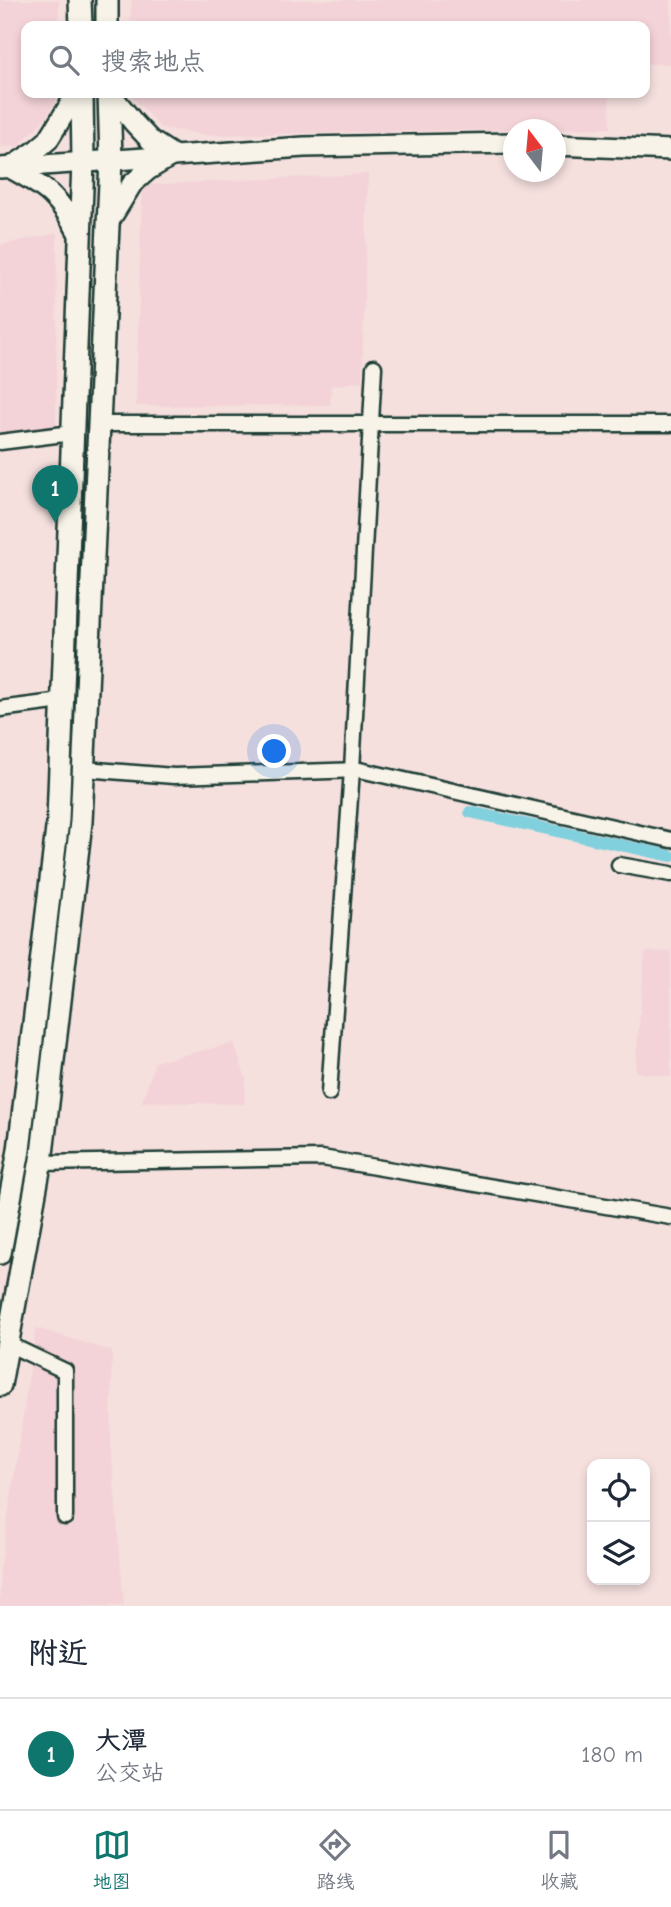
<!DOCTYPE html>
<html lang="zh">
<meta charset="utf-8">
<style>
body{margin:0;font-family:"Comic Neue","LXGW WenKai TC",sans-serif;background:#f6f6f7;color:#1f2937}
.controls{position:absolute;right:21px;bottom:21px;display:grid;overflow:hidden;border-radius:14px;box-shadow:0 4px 10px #0003}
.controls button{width:63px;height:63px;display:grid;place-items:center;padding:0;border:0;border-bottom:2px solid #e0e1e3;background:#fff;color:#1f2937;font:35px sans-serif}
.compass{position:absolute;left:503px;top:119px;width:63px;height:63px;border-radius:50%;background:#fff;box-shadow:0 4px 10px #0003;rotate:344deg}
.you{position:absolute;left:275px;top:752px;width:24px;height:24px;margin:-18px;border:5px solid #fff;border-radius:50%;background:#1a73e8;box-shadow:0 0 0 10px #1a73e833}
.badge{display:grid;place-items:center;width:46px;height:46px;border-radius:50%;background:#0f766e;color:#fff;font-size:23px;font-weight:700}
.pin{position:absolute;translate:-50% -58px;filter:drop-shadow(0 2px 4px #0008)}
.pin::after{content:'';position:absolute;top:37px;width:24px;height:21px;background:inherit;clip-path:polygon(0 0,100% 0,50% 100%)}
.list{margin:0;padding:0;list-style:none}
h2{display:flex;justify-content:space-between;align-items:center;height:91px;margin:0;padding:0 28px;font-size:30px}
h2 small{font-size:23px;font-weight:400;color:#747a83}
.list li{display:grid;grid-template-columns:46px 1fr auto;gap:21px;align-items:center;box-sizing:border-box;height:112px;padding:0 28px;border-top:2px solid #e0e1e3}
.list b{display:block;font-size:26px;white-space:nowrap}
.list p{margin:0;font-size:23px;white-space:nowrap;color:#747a83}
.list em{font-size:23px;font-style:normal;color:#747a83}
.icon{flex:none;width:38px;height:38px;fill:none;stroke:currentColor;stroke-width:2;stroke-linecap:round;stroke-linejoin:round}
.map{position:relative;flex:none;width:671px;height:1606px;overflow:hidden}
.search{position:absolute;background:#fff;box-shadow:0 4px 10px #0003;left:21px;right:21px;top:21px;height:77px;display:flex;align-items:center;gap:18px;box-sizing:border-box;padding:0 24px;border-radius:14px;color:#747a83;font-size:26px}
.sheet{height:203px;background:#fff}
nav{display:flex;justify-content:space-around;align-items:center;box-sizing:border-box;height:98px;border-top:2px solid #e0e1e3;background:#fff;font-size:19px;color:#747a83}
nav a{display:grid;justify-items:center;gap:4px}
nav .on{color:#0f766e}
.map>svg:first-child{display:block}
.built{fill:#f3d3d7}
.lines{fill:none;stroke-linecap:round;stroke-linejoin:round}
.canal{stroke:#81d0de;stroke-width:12}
.street-casing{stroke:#1f3d34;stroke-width:19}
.secondary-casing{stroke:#1f3d34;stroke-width:24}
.primary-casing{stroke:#1f3d34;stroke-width:26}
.street{stroke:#f7f3e8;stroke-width:14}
.secondary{stroke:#f7f3e8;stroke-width:19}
.primary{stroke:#f7f3e8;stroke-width:21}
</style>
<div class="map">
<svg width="671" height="1606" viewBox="0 0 671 1606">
<rect width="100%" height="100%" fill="#f5e0de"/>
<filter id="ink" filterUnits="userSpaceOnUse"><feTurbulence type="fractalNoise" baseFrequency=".0143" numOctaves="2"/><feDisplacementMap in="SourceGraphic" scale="14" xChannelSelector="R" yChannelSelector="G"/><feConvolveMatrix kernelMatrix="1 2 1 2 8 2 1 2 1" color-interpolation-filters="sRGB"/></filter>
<g filter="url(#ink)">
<g class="built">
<path d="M0,0h59v26h-33v67h34v1l-14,24 -28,28 -18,1z"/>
<path d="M132,0h539v64h-26v-38h-515z"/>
<path d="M129,93h480l1,35 -403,7 -46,-7z"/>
<path d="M368,174l-6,207 -31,5 -1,19 -194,1 6,-221z"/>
<path d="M57,233l-1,202 -56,7v-197z"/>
<path d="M671,951v126l-36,-5 10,-120z"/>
<path d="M234,1043l12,36 -2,25 -102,-2 13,-40z"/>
<path d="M36,1328l76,23 -1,94 13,161h-124v-35z"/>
</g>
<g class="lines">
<path class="canal" d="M470,812l201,44"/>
<g class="street-casing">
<g id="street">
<path d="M99,424h572"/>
<path d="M0,442l72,-9"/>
<path d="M0,709l62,-8"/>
<path d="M84,769l90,7 186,-6 311,70"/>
<path d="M619,865l52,9"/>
<path d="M329,1093l23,-323 22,-403"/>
<path d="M41,1163l281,-5 349,59"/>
<path d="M8,1344l57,27v146"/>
</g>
</g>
<g class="secondary-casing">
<g id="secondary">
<path d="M556,145l115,5"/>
<path d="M14,165l20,-13 14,-12 29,-47"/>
<path d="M0,168l304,-21 210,-4"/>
<path d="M10,168c37,20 50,29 70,68"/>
<path d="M108,223l24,-39 16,-14 25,-15 -23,-15 -16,-17 -24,-30"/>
</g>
</g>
<g class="primary-casing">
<g id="primary">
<path d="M80,0l1,26"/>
<path d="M107,0v26"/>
<path d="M0,1253l19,-103 39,-330 25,-658 -1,-69"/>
<path d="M0,1385l42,-231 39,-332 30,-662 -2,-67"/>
</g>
</g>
<use href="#street" class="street"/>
<use href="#secondary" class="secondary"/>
<use href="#primary" class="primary"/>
</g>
</g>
</svg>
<div class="controls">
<button><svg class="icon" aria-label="locate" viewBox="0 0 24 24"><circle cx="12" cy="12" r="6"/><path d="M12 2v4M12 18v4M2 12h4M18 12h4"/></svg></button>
<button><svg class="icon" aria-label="layers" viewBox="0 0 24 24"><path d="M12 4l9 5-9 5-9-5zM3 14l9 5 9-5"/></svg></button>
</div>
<svg class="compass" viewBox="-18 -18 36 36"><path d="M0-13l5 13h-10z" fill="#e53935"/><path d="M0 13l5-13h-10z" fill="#747a83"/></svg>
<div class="you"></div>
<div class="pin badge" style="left:55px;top:523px">1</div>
<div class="search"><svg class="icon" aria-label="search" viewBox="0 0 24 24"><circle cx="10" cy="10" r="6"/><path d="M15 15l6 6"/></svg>搜索地点</div>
</div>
<section class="sheet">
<h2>附近<small></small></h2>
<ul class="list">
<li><span class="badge">1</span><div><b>大潭</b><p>公交站</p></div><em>180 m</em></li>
</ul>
</section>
<nav>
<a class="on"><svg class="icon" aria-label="map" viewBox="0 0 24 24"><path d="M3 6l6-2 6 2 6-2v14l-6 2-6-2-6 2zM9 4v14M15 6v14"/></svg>地图</a>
<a><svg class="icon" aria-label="directions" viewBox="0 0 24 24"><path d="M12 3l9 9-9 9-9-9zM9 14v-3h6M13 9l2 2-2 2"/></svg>路线</a>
<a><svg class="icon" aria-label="saved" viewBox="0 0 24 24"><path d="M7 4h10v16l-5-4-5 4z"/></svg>收藏</a>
</nav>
